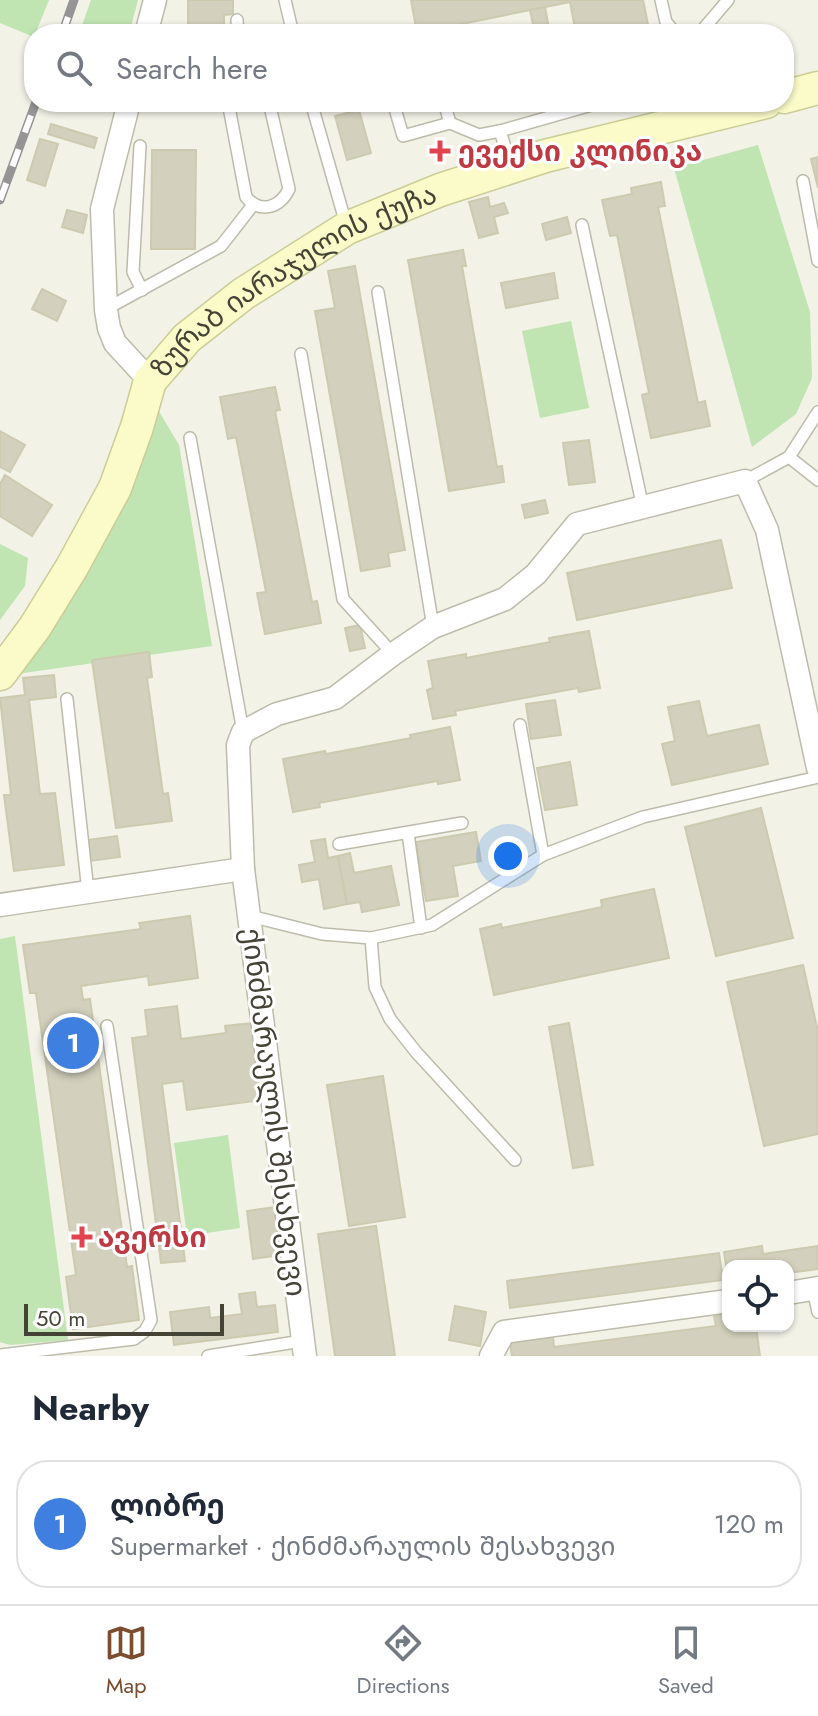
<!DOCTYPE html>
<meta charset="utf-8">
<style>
body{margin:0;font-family:Jost,"Noto Sans Georgian",sans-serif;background:#f6f6f7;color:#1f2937}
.controls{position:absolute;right:24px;bottom:24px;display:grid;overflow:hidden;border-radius:16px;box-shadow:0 2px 6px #0004}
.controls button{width:72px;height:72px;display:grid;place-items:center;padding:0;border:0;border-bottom:2px solid #e0e1e3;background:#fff;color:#1f2937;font:40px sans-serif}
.scale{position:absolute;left:24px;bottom:20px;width:200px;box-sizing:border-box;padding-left:8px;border:4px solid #454336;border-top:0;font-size:22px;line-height:28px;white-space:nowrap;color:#454336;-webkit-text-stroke:6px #fff;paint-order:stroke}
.you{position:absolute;left:508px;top:856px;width:28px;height:28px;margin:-20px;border:6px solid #fff;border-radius:50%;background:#1a73e8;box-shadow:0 0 0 12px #1a73e833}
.badge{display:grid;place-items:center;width:52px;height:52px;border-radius:50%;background:#7b4c2e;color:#fff;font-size:26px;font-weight:700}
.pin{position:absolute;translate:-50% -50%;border:4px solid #fff;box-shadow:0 2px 8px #0006}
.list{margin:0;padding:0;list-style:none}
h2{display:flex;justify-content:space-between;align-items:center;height:104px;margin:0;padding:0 32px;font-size:34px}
h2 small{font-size:26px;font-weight:400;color:#747a83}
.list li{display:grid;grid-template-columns:52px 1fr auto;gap:24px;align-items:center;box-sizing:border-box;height:128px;margin:0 16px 16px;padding:0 16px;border:2px solid #e0e1e3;border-radius:32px}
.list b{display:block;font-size:30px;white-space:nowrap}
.list p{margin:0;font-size:26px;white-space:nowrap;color:#747a83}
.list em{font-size:26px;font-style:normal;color:#747a83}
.icon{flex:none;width:44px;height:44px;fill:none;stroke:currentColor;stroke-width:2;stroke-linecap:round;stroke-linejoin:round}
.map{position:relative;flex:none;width:818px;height:1356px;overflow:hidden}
.search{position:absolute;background:#fff;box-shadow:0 2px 6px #0004;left:24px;right:24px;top:24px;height:88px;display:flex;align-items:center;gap:20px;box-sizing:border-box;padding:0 28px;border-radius:32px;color:#747a83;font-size:30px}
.sheet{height:248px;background:#fff}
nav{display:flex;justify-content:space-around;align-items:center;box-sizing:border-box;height:112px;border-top:2px solid #e0e1e3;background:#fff;font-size:22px;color:#747a83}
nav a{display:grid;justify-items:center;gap:4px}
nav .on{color:#7b4c2e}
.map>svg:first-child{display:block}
.green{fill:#c0e4b2}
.building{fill:#d3d0bd;stroke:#cdcab0;stroke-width:2}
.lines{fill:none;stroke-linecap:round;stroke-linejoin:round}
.service-casing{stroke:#bdbcaa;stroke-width:14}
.minor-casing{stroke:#bdbcaa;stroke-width:25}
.secondary-casing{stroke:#cccc97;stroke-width:35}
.service{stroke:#fff;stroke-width:11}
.minor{stroke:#fff;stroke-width:22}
.secondary{stroke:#fafbc8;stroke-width:32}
.rail-casing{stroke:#959595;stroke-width:9}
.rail{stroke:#fff;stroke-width:6;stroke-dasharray:18;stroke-linecap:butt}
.health-dot{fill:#e0444e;stroke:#fff;stroke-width:3}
.labels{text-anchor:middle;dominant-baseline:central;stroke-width:6;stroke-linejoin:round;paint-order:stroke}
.health-label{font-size:28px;font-weight:bold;fill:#be3a42;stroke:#fff;text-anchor:start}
.street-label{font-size:28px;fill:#454336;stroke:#fff}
</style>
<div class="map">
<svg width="818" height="1356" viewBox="0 0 818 1356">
<rect width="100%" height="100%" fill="#f2f2e7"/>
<g class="green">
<path d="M0,0h49l-15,37 -34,-14z"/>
<path d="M91,0h47l-9,34h-50z"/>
<path d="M758,145l52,167 2,66 -16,36 -44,33 -78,-279z"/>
<path d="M571,321l18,87 -49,10 -18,-87z"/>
<path d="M154,403l25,42 33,201 -195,28z"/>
<path d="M0,544l28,14 -3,28 -25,34z"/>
<path d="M15,936l53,404 -58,5 -10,-3v-403z"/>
<path d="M228,1135l12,93 -53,8 -13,-93z"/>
</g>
<g class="building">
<path d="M188,0h45v14l-9,1v19h-36z"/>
<path d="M411,0h232l7,34h-74l-6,-32 -153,31z"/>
<path d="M545,7l4,22 8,-2 1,7h-43l19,-4 -4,-20z"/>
<path d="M478,102h42l-39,8z"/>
<path d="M359,110l12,43 -24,7 -12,-44z"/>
<path d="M51,124l46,14 -3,10 -46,-14z"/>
<path d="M40,139l18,5 -13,42 -18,-6z"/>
<path d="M152,150h44l-1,99h-44z"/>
<path d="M818,157v31l-7,-29z"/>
<path d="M661,182l4,24 -7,1 40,196 7,-2 5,25 -59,12 -9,-43 7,-2 -32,-158 -7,1 -8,-36 30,-6 -1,-6z"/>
<path d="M488,197l2,10 14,-4 4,10 -14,4 4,16 -19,5 -10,-36z"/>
<path d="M67,210l20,5 -4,18 -21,-6z"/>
<path d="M567,217l4,16 -25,7 -4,-16z"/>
<path d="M463,250l3,16h-4l35,201 5,-1 2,16 -55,9 -41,-231z"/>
<path d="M355,266l50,284 -17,3 2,13 -29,5 -46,-260 20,-3 -7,-37z"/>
<path d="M554,273l4,25 -52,10 -5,-25z"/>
<path d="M42,289l24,12 -9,20 -25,-12z"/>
<path d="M275,387l5,23 -5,1 37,191 5,-1 4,22 -56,11 -8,-41 9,-1 -30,-155 -8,2 -8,-42z"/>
<path d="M0,431l25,14 -15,27 -10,-5z"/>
<path d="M589,440l6,42 -26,3 -6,-42z"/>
<path d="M5,475l47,30 -20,31 -32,-20v-32z"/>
<path d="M545,500l3,13 -23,5 -3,-13z"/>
<path d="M721,540l11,48 -155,32 -10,-47z"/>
<path d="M360,625l5,23 -15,3 -5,-23z"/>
<path d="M589,631l11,57 -21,4 -1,-4 -123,23 1,4 -23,4 -6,-29 6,-2 -5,-27 38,-7v4l84,-16 -1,-4z"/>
<path d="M149,652l3,25 -5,1 16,116 5,-1 4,28 -56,7 -24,-168z"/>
<path d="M54,675l2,22 -27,3 11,94 15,-1 9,72 -50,6 -10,-76h7l-11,-97 25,-3 -2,-17z"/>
<path d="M555,700l6,35 -30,4 -5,-35z"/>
<path d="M699,701l8,35 52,-11 9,39 -96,21 -10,-41 13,-3 -7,-34z"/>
<path d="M450,727l10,53 -22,4 -1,-3 -118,22 1,4 -27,5 -10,-53 42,-8 1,3 85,-16 -1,-3z"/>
<path d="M570,762l7,43 -32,5 -8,-42z"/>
<path d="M761,808l32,130 -77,18 -31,-129z"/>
<path d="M476,832l5,29 -28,5 5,30 -32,5 -10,-59z"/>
<path d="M117,836l3,21 -30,4 -3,-21z"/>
<path d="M325,839l3,19 10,-2 9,48 -23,5 -5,-30 -17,3 -3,-17 16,-3 -4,-21z"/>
<path d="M350,853l4,20 37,-7 8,39 -37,7 -2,-10 -13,2 -9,-48z"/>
<path d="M654,889l15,69 -175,37 -14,-66 21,-5 1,4 100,-21 -1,-7z"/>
<path d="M190,916l8,62 -49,7 -1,-9 -67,10 2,14 7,-1 37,268 5,-1 7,54 -66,9 -7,-52 10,-2 -40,-282h-6l-7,-48 118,-16 -2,-6z"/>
<path d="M803,965l15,67v102l-54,12 -37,-164z"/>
<path d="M177,1006l4,33 45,-6 -1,-7 27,-3 10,77 -75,10 -4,-29 -21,3 23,177 -24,2 -29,-225 16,-2 -3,-26z"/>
<path d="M569,1023l24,142 -20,3 -24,-141z"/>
<path d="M383,1076l22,141 -56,9 -22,-141z"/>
<path d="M276,1207l6,48 -29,4 -6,-48z"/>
<path d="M376,1226l19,130h-60l-17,-122z"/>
<path d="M762,1246l1,8 55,-8v23l-30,4v-7h-60v12l-4,-26z"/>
<path d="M719,1253l4,27 -213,28 -3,-27z"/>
<path d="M255,1292l2,15 18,-2 3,27 -104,13 -4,-33 39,-5 1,11 32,-4 -3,-20z"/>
<path d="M455,1306l31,6 -6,34 -31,-6z"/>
<path d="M728,1314v12h28l4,30h-248l-2,-14 43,-5 1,10 162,-21 -2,-10z"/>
</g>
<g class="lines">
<g class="service-casing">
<g id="service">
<path d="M285,0l8,34"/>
<path d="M661,0l5,22 10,12"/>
<path d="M237,20l1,14"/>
<path d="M699,34l29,-34"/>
<path d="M228,102l18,95c14,17 34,11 43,-8l-20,-87"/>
<path d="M311,102l35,122"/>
<path d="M393,102l10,34 47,-13 29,12 21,-4"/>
<path d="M444,102l6,21"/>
<path d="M140,146l-7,126 9,18"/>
<path d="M511,166l-11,-35 102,-29"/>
<path d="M803,181l15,80"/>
<path d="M582,225l61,283"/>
<path d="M378,292l55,335"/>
<path d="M106,309l115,-63 32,-41"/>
<path d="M301,354l42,245 50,55"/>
<path d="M190,438l53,294"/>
<path d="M789,457l29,23"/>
<path d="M745,481l44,-24 29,-45"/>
<path d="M67,699l21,193"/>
<path d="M520,725l23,130"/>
<path d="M408,833l13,95"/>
<path d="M339,844l123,-21"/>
<path d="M250,916l72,18 49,4 61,-13 111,-70 100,-38 175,-40"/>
<path d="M371,938l4,49 15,32 26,33 99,108"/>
<path d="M813,1289l5,23"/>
<path d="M0,1355l134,-16 11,-8 6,-11 -44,-294"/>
<path d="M208,1356l94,-15"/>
</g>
</g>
<g class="minor-casing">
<g id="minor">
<path d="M146,34l9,-34"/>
<path d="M129,102l-27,107 4,101 3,18 6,15 35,38"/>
<path d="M0,905l243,-36"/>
<path d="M788,1293l30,-5"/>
<path d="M305,1356l-62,-487 -5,-124 5,-13 34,-18 58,-16 58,-44 40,-27 72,-28 31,-25 41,-50 168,-43 22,49 51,238"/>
<path d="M491,1356l13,-24 224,-31"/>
</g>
</g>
<g class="secondary-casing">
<g id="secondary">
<path d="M784,97l34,-9"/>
<path id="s1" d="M0,674l35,-47 37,-60 43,-79 22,-61 13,-46 37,-43 56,-44 104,-66 93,-38 105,-34 221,-54"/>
</g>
</g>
<use href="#service" class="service"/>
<use href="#minor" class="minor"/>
<use href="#secondary" class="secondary"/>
<g class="rail-casing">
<g id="rail">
<path d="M62,34l12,-34"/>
<path d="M0,200l36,-98"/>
</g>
</g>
<use href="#rail" class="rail"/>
</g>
<g class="health-dot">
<path d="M436 139h8v8h8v8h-8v8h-8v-8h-8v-8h8z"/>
<path d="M78 1225h8v8h8v8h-8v8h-8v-8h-8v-8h8z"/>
</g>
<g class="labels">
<g class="health-label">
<text x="458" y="151">ევექსი კლინიკა</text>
<text x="98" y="1237">ავერსი</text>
</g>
<g class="street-label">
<text stroke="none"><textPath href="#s1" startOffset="510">ზურაბ იარაჯულის ქუჩა</textPath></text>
<text transform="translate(274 1112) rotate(83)">ქინძმარაულის შესახვევი</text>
</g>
</g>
</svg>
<div class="controls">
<button><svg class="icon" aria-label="locate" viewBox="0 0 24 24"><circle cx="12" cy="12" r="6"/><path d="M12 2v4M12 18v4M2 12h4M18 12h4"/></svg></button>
</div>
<div class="scale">50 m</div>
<div class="you"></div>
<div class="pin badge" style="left:73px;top:1043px;background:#3f7fe0">1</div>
<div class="search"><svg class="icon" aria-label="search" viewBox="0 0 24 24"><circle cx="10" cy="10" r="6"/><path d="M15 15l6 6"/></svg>Search here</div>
</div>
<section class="sheet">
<h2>Nearby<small></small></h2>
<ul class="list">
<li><span class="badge" style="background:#3f7fe0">1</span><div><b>ლიბრე</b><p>Supermarket · ქინძმარაულის შესახვევი</p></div><em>120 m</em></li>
</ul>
</section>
<nav>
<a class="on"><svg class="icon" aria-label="map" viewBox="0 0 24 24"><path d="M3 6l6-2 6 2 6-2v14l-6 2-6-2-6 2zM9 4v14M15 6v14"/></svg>Map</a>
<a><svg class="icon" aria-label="directions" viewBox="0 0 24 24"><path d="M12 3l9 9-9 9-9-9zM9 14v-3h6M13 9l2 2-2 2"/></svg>Directions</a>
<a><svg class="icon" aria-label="saved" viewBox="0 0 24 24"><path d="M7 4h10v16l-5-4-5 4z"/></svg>Saved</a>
</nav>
